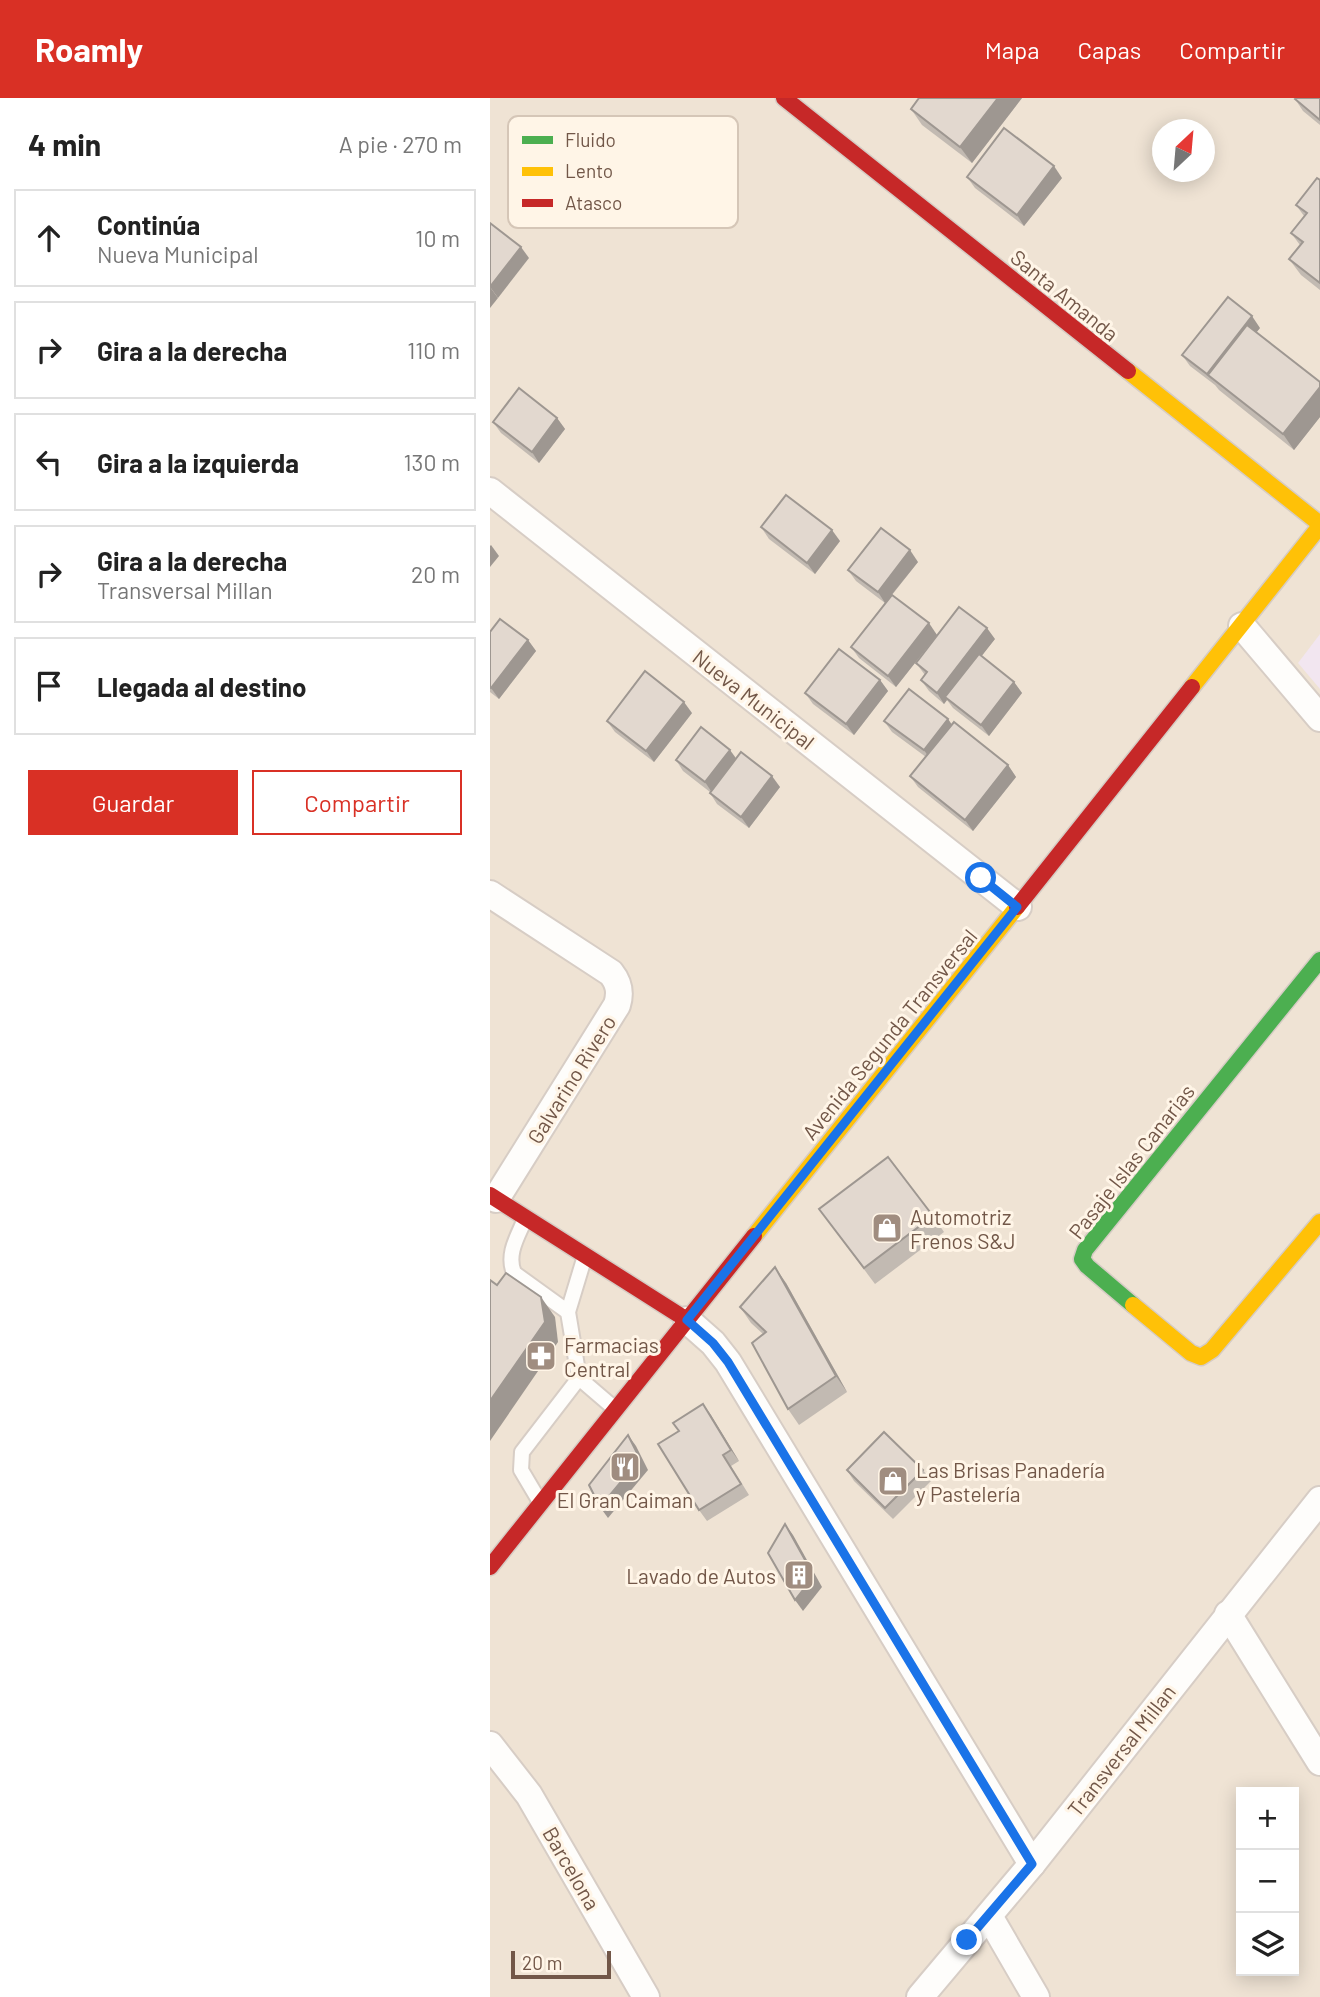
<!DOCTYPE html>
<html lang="es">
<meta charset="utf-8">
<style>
body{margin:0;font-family:Barlow,sans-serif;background:#f6f6f6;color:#222}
.controls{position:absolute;right:21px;bottom:21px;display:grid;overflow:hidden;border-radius:0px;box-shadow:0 4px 18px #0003}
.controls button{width:63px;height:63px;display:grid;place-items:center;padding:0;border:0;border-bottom:2px solid #e0e0e0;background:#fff;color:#222;font:35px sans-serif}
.compass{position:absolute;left:662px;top:21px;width:63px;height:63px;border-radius:50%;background:#fff;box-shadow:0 4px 18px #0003;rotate:26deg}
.scale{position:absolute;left:21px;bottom:18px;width:100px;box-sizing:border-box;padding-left:7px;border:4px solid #725748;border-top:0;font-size:19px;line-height:24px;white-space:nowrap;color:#725748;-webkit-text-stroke:5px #fff5e7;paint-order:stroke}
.stop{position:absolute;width:21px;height:21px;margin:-16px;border:5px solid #1a73e8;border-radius:50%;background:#fff}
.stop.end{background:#1a73e8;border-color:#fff;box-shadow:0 2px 7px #0008}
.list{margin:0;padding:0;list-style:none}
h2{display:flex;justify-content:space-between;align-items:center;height:91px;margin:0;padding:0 28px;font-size:30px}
h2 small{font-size:23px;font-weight:400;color:#767676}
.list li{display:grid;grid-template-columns:46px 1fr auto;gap:21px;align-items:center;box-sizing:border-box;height:98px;margin:0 14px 14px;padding:0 14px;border:2px solid #e0e0e0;border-radius:0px}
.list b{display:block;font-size:26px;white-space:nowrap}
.list p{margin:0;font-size:23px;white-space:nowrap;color:#767676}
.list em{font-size:23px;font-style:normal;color:#767676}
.actions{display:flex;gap:14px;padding:21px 28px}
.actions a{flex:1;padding:16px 0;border:2px solid #d93025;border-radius:0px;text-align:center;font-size:24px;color:#d93025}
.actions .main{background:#d93025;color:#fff}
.icon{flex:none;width:38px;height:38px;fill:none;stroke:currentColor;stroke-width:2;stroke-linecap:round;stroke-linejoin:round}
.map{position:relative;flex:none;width:830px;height:1899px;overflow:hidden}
header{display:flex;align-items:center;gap:42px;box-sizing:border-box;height:98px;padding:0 35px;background:#d93025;color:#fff}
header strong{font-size:33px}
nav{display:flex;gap:38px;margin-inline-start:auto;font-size:24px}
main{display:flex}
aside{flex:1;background:#fff}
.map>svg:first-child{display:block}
.residential{fill:#efe3d4;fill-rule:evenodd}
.education{fill:#f2e6f0}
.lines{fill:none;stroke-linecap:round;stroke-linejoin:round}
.lane-casing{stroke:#d7cdc5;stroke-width:18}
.street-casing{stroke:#d7cdc5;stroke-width:30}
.fast-casing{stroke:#d6ccc4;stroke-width:19}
.slow-casing{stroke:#d6ccc4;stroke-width:19}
.jam-casing{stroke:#d6ccc4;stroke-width:19}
.lane{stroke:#fefdfb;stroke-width:14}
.street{stroke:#fefdfb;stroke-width:26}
.fast{stroke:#4caf50;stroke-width:16}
.slow{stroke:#ffc107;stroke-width:16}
.jam{stroke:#c62828;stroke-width:16}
.wall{fill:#c2bab2}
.shaded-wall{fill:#9e9791}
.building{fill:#e2d8cf;stroke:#9e9791;stroke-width:2}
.route{stroke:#1a73e8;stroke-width:9}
.labels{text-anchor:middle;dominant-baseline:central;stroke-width:6;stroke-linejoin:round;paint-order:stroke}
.street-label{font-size:21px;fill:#725748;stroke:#fff5e7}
.poi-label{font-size:21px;fill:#725748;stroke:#fff5e7;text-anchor:start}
.key{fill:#fff5e7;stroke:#d5c6b7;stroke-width:2}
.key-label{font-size:19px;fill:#725748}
</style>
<header>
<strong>Roamly</strong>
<nav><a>Mapa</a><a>Capas</a><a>Compartir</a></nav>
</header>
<main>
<aside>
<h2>4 min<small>A pie · 270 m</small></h2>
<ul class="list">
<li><svg class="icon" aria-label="ahead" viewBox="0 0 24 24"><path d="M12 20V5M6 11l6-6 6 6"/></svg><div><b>Continúa</b><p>Nueva Municipal</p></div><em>10 m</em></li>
<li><svg class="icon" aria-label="right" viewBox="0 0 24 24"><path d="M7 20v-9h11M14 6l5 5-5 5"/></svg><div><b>Gira a la derecha</b></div><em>110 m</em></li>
<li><svg class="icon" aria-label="left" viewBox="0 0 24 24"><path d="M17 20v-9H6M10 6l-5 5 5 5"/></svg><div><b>Gira a la izquierda</b></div><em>130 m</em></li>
<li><svg class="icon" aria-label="right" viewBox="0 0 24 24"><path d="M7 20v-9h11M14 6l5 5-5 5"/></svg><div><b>Gira a la derecha</b><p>Transversal Millan</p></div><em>20 m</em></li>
<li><svg class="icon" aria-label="arrive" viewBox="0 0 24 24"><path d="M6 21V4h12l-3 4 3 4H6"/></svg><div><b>Llegada al destino</b></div></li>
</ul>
<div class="actions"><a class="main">Guardar</a><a>Compartir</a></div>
</aside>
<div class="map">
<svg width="830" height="1899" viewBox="0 0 830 1899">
<rect width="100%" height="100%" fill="#f6f0e7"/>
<path class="residential" d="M0,0h830v1899h-830zM673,32h42v42h-42zM751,1694h53v179h-53z"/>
<path class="education" d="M830,536v55l-22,-26z"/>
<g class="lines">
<g class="lane-casing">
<g id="lane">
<path d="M35,1121c-7,17 -19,35 -11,54l54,39"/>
<path d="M94,1161l-16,53 11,66 35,30"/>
<path d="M50,1404l-19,-32 1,-18 57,-74"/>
</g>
</g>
<g class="street-casing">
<g id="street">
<path d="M0,393l528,416"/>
<path d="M752,528l78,92"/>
<path d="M0,796l121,79c8,10 10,19 6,32l-121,194"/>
<path d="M197,1222l26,23 15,19 304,502"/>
<path d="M738,1516l92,148"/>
<path d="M0,1647l39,50 117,202"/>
<path d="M499,1818l47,81"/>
<path d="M430,1899l112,-133 288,-364"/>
</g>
</g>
<g class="fast-casing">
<path id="fast" d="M643,1207l-46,-39 -5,-7 3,-9 235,-290"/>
</g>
<g class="slow-casing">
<g id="slow">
<path d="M638,273l192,153"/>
<path d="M702,589l128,-161"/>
<path d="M264,1138l263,-329"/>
<path d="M643,1207l58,48 10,4 11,-7 108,-128"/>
</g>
</g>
<g class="jam-casing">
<g id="jam">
<path d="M294,0l344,273"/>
<path d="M527,809l175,-220"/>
<path d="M0,1097l197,125"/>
<path d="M0,1469l264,-331"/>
</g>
</g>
<use href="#lane" class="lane"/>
<use href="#street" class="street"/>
<use href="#fast" class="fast"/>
<use href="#slow" class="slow"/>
<use href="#jam" class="jam"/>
</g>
<g class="wall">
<path d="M429,0h103l-50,65 -50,-38 -11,-16z"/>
<path d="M830,0v27l-17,-14 -8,-12z"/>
<path d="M477,79l95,1 -38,48 -49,-38z"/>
<path d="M830,82v110l-19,-15 -12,-16 11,-14 -9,-12 13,-17 -8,-11z"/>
<path d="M770,230l-4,4 64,50v35l-26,33 -75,-60 -4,-5 -25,-19 -8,-11z"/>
<path d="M67,320l8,11 -26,34 -38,-30 -8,-11z"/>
<path d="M271,429l79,14 -25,33 -46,-35z"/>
<path d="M428,464l-26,33 45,40 -41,52 -37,-29 -8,-11 34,-44 -29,-22 -8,-11z"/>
<path d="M0,534l38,8 8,11 -37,48 -9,-7z"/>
<path d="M505,541l-14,17 33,26 8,11 -33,43 -36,-28 -6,-8 -3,4 -15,-13 -8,-11 4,-5 -9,-12z"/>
<path d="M390,582l8,11 -34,44 -41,-31 -8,-11z"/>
<path d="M202,615l-38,49 -39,-30 -8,-11z"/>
<path d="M458,621l4,6 56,40 8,12 -43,54 -55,-44 -8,-11 16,-19 -34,-25 -8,-11z"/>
<path d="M246,660l44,29 -31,41 -32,-24 -7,-11v-1l-27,-21 -7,-11z"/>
<path d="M329,1111l114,7 11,16 -69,52z"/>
<path d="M296,1185l61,109 -48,33 -11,-16 -25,-75 -12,-11 -11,-16z"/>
<path d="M213,1306l36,57 -8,5 18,29 -42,26 -8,-11 -20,-79z"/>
<path d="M357,1372h76l8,11 -38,38 -39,-38z"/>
</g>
<g class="shaded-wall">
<path d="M508,0h24l-50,65 -12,-16z"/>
<path d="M564,68l8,12 -38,48 -7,-11z"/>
<path d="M31,149l8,11 -31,40 -8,-11z"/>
<path d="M0,189l8,11 -8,10z"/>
<path d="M762,218l8,12 -43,54 -9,-7 7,10 -8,-11z"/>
<path d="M830,289v30l-26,33 -11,-16z"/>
<path d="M67,320l8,11 -26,34 -7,-11z"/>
<path d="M342,432l8,11 -25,33 -8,-11z"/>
<path d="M1,447l8,11 -9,11v-21z"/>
<path d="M420,452l8,12 -33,41 -7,-11z"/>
<path d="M439,525l8,12 -41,52 -8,-11z"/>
<path d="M497,530l8,11 -47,60 -3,-2 2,3 -3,4 -7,-11z"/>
<path d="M38,542l8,11 -37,48 -8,-11z"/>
<path d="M390,582l8,11 -34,44 -8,-11z"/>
<path d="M524,584l8,11 -33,43 -8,-11z"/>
<path d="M194,604l8,11 -38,49 -8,-11z"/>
<path d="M458,621l8,12 -24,31 -8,-12z"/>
<path d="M240,652l8,11 -25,33 -8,-12z"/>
<path d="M518,667l8,12 -43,54 -8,-11z"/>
<path d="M282,678l8,11 -31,41 -8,-11z"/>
<path d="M285,1169l11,16 61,109 -11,-16z"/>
<path d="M51,1199l14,20 3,25 -68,99v-40z"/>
<path d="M213,1306l8,11 28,46 -8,-11z"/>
<path d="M138,1337l8,11 12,24 -40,48 -8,-11z"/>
<path d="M295,1426l8,11 29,52 -19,24 -8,-11z"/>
</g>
<g class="building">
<path d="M429,0h79l-38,49 -49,-38z"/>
<path d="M806,0h24v22l-25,-21z"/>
<path d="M514,30l50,38 -37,49 -50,-38z"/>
<path d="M827,80l3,2v103l-31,-24 14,-17 -12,-9 16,-20 -11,-8z"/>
<path d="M0,125l31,24 -31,40z"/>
<path d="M738,199l24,19 -45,58 -25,-19z"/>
<path d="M757,227l73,57v5l-37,47 -75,-59z"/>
<path d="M29,290l38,30 -25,34 -39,-30z"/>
<path d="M296,397l46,35 -25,33 -46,-36z"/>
<path d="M391,430l29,22 -32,42 -30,-22z"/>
<path d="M402,497l37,28 -41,53 -37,-29z"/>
<path d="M469,509l28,21 -50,65 -16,-13 6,-8 -11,-9z"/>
<path d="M10,521l28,21 -37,48 -1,-1v-55z"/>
<path d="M349,551l41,31 -34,44 -41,-31z"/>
<path d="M489,556l35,28 -33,43 -36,-28z"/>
<path d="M155,573l39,31 -38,49 -39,-30z"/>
<path d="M419,591l39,30 -24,31 -40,-29z"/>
<path d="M464,624l54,43 -43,55 -55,-44z"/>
<path d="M211,629l29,23 -25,32 -29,-22z"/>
<path d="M251,654l31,24 -31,41 -31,-24z"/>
<path d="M398,1059l45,59 -69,52 -45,-59z"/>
<path d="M285,1169l61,109 -48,33 -36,-66 14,-11 -26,-25z"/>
<path d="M16,1175l35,24 4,25 -55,79v-121l7,5z"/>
<path d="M213,1306l28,46 -8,5 18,29 -42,26 -41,-66 21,-13 -6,-8z"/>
<path d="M394,1334l39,38 -38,38 -38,-38z"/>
<path d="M138,1337l12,24 -40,48 -11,-22z"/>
<path d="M295,1426l29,52 -19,24 -27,-47z"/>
</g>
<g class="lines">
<path class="route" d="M477,1842l65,-76 -304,-502 -15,-19 -26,-23 330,-413 -36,-29"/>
</g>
<defs>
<g id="shop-square" transform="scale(1.575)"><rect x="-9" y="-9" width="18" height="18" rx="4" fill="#a08d80" stroke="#fff5e7"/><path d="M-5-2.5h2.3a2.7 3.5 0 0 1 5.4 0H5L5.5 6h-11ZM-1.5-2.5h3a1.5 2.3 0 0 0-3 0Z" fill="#fff"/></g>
<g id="pharmacy-square" transform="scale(1.575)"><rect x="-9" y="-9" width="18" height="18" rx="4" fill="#a08d80" stroke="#fff5e7"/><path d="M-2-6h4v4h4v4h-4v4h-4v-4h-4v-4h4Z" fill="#fff"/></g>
<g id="restaurant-square" transform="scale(1.575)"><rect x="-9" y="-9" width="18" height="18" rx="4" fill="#a08d80" stroke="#fff5e7"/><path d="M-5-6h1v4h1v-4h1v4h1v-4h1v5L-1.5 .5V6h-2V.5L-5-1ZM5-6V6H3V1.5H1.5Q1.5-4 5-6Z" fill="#fff"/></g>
<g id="building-square" transform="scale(1.575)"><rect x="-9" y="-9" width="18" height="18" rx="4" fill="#a08d80" stroke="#fff5e7"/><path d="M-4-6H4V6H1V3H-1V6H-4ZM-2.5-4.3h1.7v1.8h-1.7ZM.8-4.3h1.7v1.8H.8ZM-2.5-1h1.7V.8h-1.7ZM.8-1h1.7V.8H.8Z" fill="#fff"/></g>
</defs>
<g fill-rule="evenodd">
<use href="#shop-square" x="397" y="1130"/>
<use href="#pharmacy-square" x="51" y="1258"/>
<use href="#restaurant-square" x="135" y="1369"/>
<use href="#shop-square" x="403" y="1383"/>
<use href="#building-square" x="309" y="1477"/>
</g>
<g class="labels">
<g class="street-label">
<text transform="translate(575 197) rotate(39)">Santa Amanda</text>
<text transform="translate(264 601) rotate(38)">Nueva Municipal</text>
<text transform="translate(399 936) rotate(-51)">Avenida Segunda Transversal</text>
<text transform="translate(81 981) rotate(-58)">Galvarino Rivero</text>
<text transform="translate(641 1063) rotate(-52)">Pasaje Islas Canarias</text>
<text transform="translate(631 1652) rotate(-52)">Transversal Millan</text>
<text transform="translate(82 1770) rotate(60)">Barcelona</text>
</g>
<g class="poi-label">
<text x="420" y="1118">Automotriz<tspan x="420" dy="24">Frenos S&amp;J</tspan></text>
<text x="74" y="1246">Farmacias<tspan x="74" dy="24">Central</tspan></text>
<text x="426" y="1371">Las Brisas Panadería<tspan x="426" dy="24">y Pastelería</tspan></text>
<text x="135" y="1401" text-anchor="middle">El Gran Caiman</text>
<text x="286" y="1477" text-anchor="end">Lavado de Autos</text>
</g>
</g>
<rect x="18" y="18" width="230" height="112" rx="10" class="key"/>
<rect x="32" y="38" width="31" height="8" fill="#4caf50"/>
<rect x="32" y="69" width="31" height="9" fill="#ffc107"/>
<rect x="32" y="101" width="31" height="8" fill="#c62828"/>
<g class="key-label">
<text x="75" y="49">Fluido</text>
<text x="75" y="80">Lento</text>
<text x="75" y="112">Atasco</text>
</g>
</svg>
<div class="controls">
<button>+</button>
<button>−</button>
<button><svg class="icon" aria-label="layers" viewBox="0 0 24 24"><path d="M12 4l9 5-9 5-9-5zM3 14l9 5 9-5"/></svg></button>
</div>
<svg class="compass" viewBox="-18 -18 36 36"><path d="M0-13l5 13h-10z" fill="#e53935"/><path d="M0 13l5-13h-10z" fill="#767676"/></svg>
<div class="scale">20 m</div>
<div class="stop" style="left:491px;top:780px"></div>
<div class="stop end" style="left:477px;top:1842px"></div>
</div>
</main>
